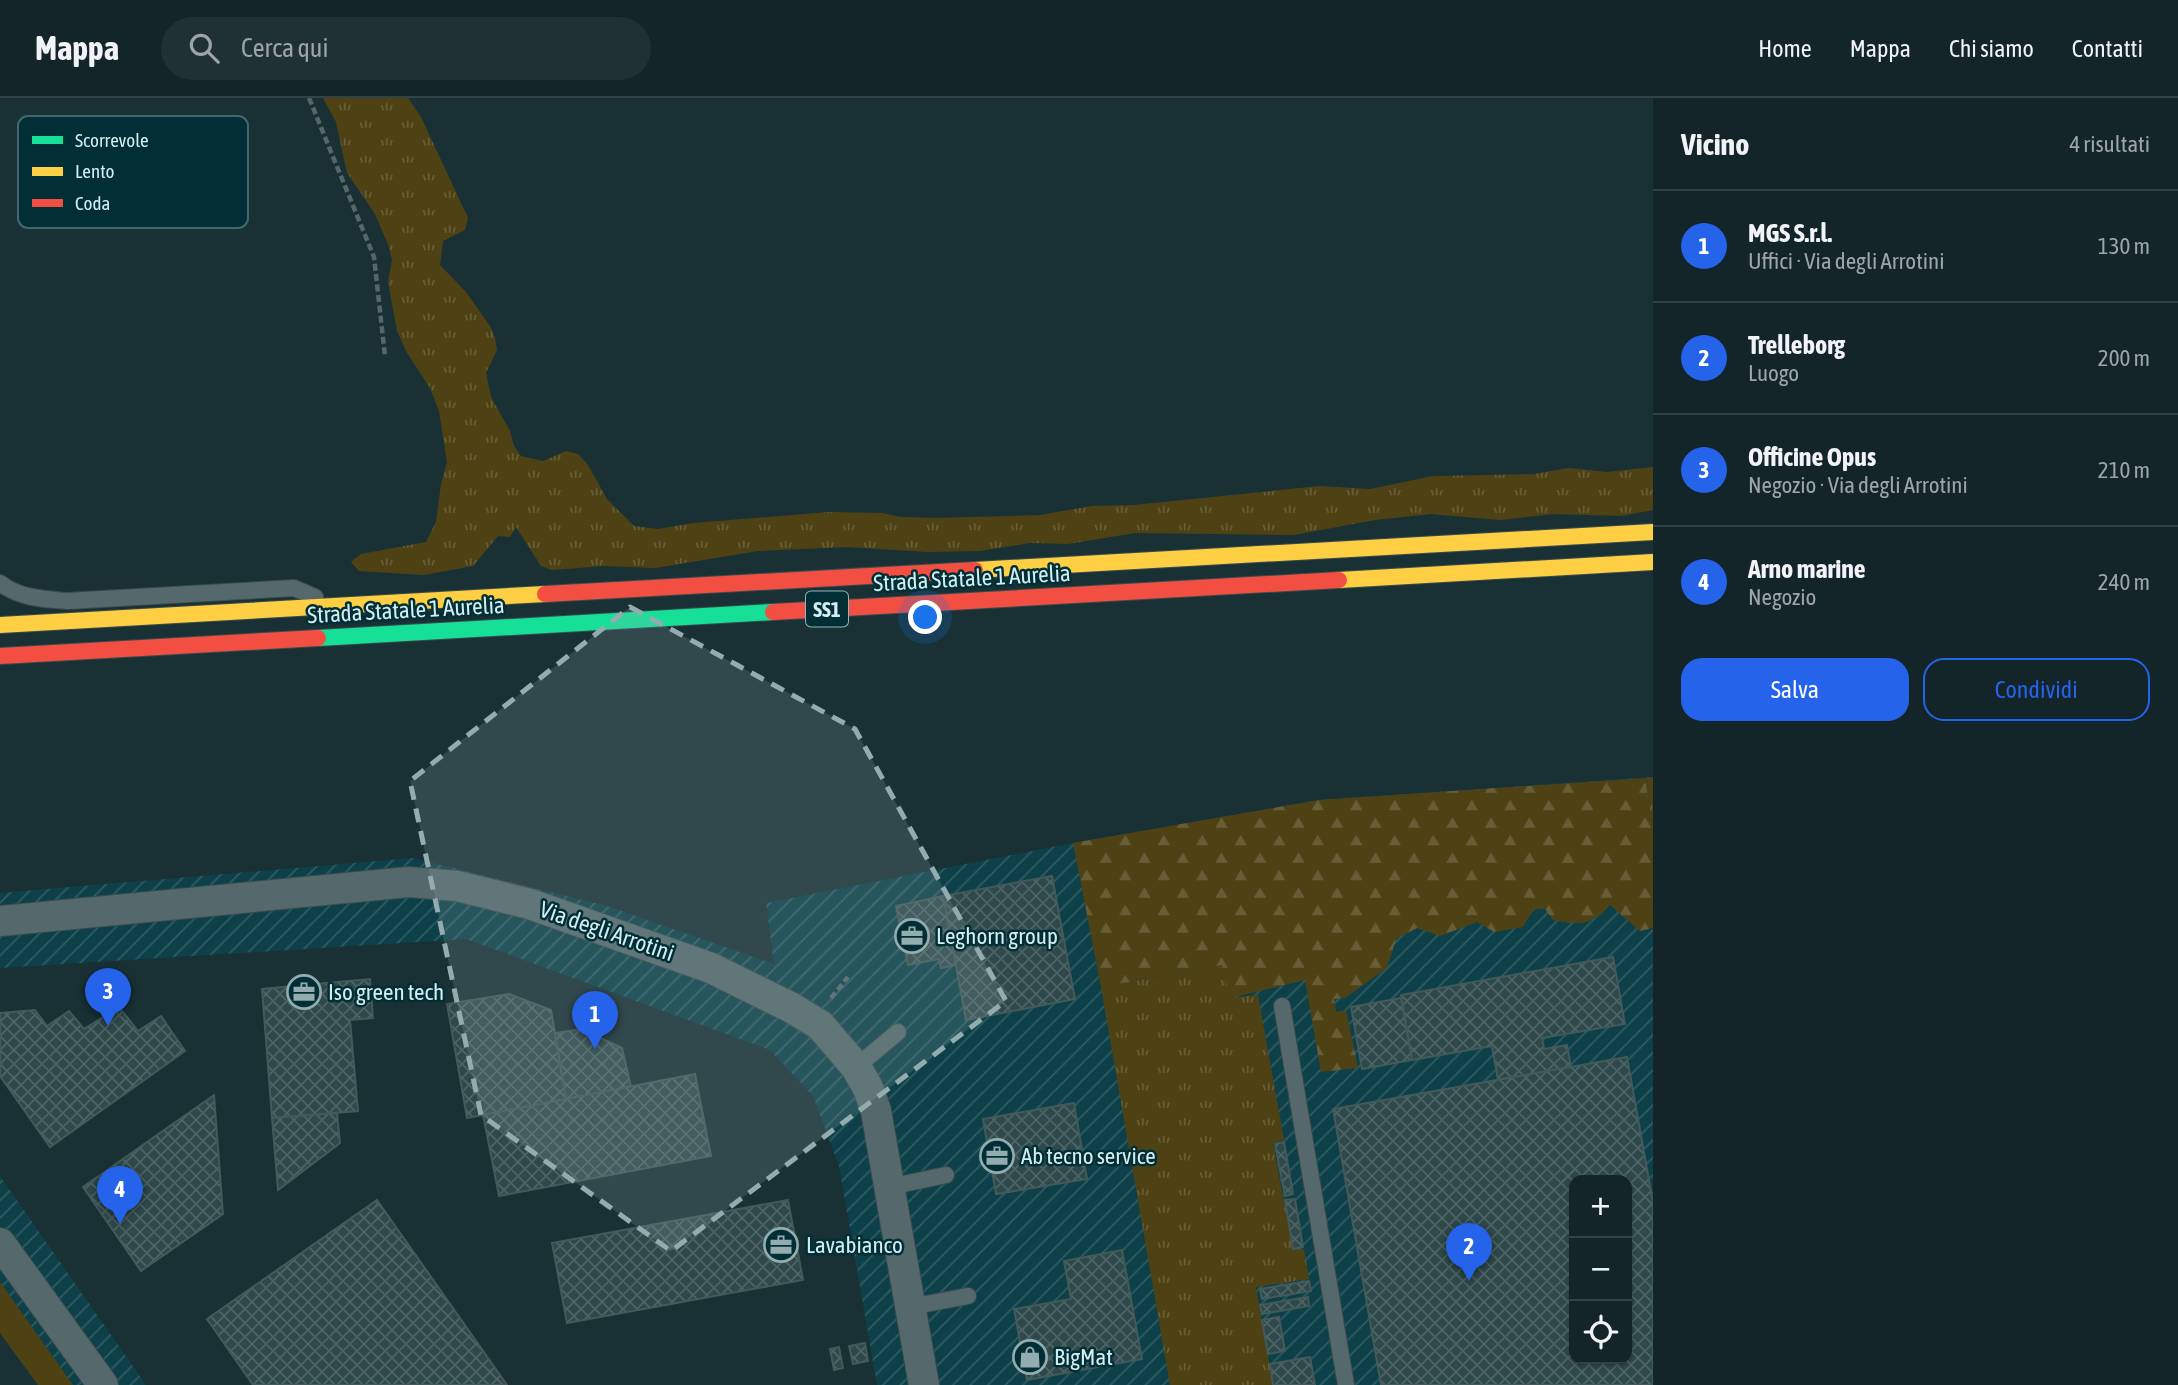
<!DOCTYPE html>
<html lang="it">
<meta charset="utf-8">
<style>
body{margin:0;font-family:"Asap Condensed",sans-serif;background:#203134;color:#f1f3f6}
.controls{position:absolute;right:21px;bottom:21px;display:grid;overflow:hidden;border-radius:14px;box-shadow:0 2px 5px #0004}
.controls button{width:63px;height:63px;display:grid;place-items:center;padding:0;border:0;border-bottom:2px solid #324245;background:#132528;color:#f1f3f6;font:35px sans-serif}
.you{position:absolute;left:926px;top:520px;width:24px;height:24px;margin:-18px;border:5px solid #fff;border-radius:50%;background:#1a73e8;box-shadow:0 0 0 10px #1a73e833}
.badge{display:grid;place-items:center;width:46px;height:46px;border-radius:50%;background:#2563eb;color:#fff;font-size:23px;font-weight:700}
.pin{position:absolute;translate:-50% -58px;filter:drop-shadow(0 2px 4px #0008)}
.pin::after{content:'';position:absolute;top:37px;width:24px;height:21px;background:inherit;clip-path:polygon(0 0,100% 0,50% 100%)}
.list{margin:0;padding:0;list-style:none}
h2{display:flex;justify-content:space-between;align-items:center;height:91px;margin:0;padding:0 28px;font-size:30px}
h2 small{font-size:23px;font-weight:400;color:#9da5a8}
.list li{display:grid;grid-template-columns:46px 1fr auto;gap:21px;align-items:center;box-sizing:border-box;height:112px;padding:0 28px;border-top:2px solid #324245}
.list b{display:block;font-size:26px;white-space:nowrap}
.list p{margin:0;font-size:23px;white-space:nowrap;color:#9da5a8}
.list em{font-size:23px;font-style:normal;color:#9da5a8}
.actions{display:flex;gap:14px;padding:21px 28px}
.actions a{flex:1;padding:16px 0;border:2px solid #2563eb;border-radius:21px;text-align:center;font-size:24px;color:#2563eb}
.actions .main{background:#2563eb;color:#fff}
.icon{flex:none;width:38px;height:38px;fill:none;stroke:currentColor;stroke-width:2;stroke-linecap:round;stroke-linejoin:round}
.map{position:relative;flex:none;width:1653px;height:1287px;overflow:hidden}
header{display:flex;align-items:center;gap:42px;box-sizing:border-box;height:98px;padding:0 35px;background:#132528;border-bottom:2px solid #324245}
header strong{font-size:33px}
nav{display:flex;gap:38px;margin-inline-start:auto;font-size:24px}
.search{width:490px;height:63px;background:#203134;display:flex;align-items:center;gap:18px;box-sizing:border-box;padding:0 24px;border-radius:38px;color:#9da5a8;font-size:26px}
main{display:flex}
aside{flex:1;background:#132528}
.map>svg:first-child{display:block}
.industrial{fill:url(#industrial-furrows);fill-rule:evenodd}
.grass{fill:url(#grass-tufts)}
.forest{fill:url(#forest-firs)}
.garden{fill:#4e4215}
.building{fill:url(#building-cross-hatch);stroke:#43595a;stroke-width:2;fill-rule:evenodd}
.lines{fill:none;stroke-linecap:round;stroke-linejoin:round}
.lane-casing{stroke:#394c4e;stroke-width:18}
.street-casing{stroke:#394c4e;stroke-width:32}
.fast-casing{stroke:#394c4e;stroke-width:18}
.slow-casing{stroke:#394c4e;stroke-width:18}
.jam-casing{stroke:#394c4e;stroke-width:18}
.path{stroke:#55676b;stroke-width:4.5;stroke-dasharray:7 3.5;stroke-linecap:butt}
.lane{stroke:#55696c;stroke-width:16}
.street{stroke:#55696c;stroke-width:30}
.fast{stroke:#16e098;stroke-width:16}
.slow{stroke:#ffcf43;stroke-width:16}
.jam{stroke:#f24e42;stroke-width:16}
.marked{fill:#92acb0;fill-opacity:0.2;stroke:#92acb0;stroke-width:5;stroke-dasharray:14 9;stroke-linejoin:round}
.labels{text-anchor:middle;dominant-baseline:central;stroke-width:5;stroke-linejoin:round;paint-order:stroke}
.shield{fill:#012f35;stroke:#94b5ba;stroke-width:2}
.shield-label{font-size:21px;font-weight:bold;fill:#d3eef3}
.street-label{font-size:23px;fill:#d3eef3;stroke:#012f35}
.poi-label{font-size:23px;fill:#d3eef3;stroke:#012f35;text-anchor:start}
.key{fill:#012f35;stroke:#40686e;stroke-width:2}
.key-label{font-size:19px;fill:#d3eef3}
</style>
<header>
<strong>Mappa</strong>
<div class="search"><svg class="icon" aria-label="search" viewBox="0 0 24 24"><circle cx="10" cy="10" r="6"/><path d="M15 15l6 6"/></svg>Cerca qui</div>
<nav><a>Home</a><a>Mappa</a><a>Chi siamo</a><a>Contatti</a></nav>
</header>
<main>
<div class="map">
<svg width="1653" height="1287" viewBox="0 0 1653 1287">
<defs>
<pattern id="industrial-furrows" width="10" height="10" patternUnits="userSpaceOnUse" patternTransform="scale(1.75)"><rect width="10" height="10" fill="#0d4048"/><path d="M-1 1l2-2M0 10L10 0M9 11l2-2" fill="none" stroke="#2f5c63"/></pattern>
<pattern id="grass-tufts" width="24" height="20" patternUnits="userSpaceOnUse" patternTransform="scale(1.75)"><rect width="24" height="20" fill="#4e4215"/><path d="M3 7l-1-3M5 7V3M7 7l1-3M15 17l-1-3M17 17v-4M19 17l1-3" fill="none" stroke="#675e38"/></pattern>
<pattern id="forest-firs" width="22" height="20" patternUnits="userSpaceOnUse" patternTransform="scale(1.75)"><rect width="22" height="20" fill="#4e4215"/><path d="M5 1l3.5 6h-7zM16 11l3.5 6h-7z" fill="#675e38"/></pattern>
<pattern id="building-cross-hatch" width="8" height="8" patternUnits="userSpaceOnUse" patternTransform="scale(1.75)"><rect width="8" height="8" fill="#2f494b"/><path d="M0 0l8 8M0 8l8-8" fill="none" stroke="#4c6465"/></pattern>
</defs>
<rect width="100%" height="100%" fill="#193135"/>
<g class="industrial">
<path d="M1653,679v608h-776l-38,-219 -26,-70 -43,-46 -304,-111 -466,29v-75l413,-35 194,48 167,58 -8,-61 307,-60 246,-43zM1574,1082h53v179h-53z"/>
<path d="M0,1078l146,209h-108l-38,-52z"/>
</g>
<g class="grass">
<path d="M323,0h85l13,19 47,101 -3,12 -22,11 -3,24 26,27 24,34 5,12 2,12 -11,23 5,24 19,34 4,15 7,10 22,5 23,-10 12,3 10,11 19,34 27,27 24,3 35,-6 135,-11 55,1 17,4 37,1 103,-3 52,-9 42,-1 186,-19 50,3 63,-13 101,-2 35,-6 38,4 46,-5v43l-31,6 -69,-2 -53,6 -69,-6 -56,6 -81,15 -159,-2 -67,11 -38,-1 -51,8 -51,1 -80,-5 -90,4 -103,17 -51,-2 -52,4 -11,-4 -25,-39 -6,10 -12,-1 -25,30 -49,9 -65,-4 -8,-9 10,-8 65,-12 10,-20 5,-38 6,-22 -8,-51 -9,-23 -23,-35 -10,-22 -9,-49 4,-22 -3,-13 -14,-33 -28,-41 -11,-51z"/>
<path d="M1653,679v52l-8,-51z"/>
<path d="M1223,867l7,33 28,-3 26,145 -11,3 20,107 11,-1 5,30 -53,8 17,98h-103l-69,-398z"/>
</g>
<path class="forest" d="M1645,680l8,51v99l-13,3 -30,-26c-17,20 -32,21 -57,15l-8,-11h-11l-11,18 -29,5 -17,-10 -37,14 -23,-8 -21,11 -9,29 -42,30 -11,1 2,13 10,-2 12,58 -37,4 -16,-92 -75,18 -8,-33 -121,22 -28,-144 246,-43z"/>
<path class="garden" d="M0,1184l73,103h-35l-38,-52z"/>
<g class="building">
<path d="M1052,778l23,123 -109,21 -23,-124z"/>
<path d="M943,798l13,69 -15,3 -2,-9 -31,6 -12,-59z"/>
<path d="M1613,859l12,67 -83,14 2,11 23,-4 4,22 -73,13 -6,-34 -80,14 -11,-65z"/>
<path d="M370,881l3,39 -23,2 8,91 -86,7 -10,-129z"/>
<path d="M509,896l42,16 15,89 -99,19 -20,-114z"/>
<path d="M1401,900l11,62 -50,9 -11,-62z"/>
<path d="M119,909l19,24 23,-15 24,35 -135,96 -50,-71v-63l35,-3 12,16 22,-15 15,18z"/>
<path d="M582,931l40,19 9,39 -65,12 -11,-66z"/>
<path d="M1627,959l26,146v182h-272l-48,-276zM1574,1082h53v179h-53z"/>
<path d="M695,976l16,82 -212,40 -16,-81z"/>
<path d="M214,997l9,119 -82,57 -58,-84z"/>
<path d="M1074,1005l13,76 -91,15 -13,-75z"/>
<path d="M337,1015l3,30 -62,47 -6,-72z"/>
<path d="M1284,1044l9,52 -8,2 -10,-52z"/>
<path d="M1295,1101l8,48 -10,2 -8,-49z"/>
<path d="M377,1102l130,185h-254l-46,-66z"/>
<path d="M788,1102l15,80 -236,43 -15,-80z"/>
<path d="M1122,1152l20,109 -115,21 -13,-71 57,-10 -7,-38z"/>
<path d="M1309,1183l2,10 -49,8 -2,-10z"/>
<path d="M1308,1199l1,9 -47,8 -2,-9z"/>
<path d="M1279,1219l6,34 -17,3 -6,-34z"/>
<path d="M865,1245l3,18 -15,3 -4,-18z"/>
<path d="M839,1249l4,21 -9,2 -4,-21z"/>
<path d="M1310,1259l5,28h-42l-3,-21z"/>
</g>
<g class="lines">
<g class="lane-casing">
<g id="lane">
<path d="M0,485c19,15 43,16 67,18l227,-13 21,9"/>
<path d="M1282,908l64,379"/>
<path d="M856,969l42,-35"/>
<path d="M889,1089l57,-12"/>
<path d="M910,1209l58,-11"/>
</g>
</g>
<g class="street-casing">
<g id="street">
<path d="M0,823l409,-39 48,4 73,18 181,64 81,40 28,17 36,42 12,21 8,23 48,274"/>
<path d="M0,1145l103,142"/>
</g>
</g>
<g class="fast-casing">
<path id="fast" d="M318,540l455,-26"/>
</g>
<g class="slow-casing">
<g id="slow">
<path d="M975,472l678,-38"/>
<path d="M1339,482l314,-18"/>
<path d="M0,527l545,-31"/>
</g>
</g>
<g class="jam-casing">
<g id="jam">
<path d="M545,496l430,-24"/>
<path d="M773,514l566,-32"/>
<path d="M0,558l318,-18"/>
</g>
</g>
<g class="path">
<path d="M309,0l65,159 11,99"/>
<path d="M831,900l17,-21"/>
</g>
<use href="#lane" class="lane"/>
<use href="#street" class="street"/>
<use href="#fast" class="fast"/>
<use href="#slow" class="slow"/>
<use href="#jam" class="jam"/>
</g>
<path class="marked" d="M630,509l225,122 151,272 -335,250 -190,-136 -71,-334z"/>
<defs>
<g id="office-ring" transform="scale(1.75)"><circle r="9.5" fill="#012f35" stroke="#92acb0" stroke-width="1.5"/><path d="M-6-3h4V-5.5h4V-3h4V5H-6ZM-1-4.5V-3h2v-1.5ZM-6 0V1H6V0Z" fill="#92acb0"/></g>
<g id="shop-ring" transform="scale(1.75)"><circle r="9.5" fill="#012f35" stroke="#92acb0" stroke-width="1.5"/><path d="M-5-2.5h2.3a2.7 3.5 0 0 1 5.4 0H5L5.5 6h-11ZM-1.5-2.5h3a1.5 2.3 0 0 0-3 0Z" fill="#92acb0"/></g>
</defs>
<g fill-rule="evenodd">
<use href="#office-ring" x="912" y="838"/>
<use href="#office-ring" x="304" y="894"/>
<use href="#office-ring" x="997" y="1058"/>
<use href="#office-ring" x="781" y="1147"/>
<use href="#shop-ring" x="1030" y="1259"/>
</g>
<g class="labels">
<rect class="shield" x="806" y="493.5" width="42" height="35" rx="5"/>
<g class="shield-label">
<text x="827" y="511">SS1</text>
</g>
<g class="street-label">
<text transform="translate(972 480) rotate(-3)">Strada Statale 1 Aurelia</text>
<text transform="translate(406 512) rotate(-3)">Strada Statale 1 Aurelia</text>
<text transform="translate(607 833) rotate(19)">Via degli Arrotini</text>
</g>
<g class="poi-label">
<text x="936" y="838">Leghorn group</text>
<text x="328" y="894">Iso green tech</text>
<text x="1021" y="1058">Ab tecno service</text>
<text x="806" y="1147">Lavabianco</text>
<text x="1054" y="1259">BigMat</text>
</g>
</g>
<rect x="18" y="18" width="230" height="112" rx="10" class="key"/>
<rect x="32" y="38" width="31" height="8" fill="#16e098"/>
<rect x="32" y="69" width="31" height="9" fill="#ffcf43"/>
<rect x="32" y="101" width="31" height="8" fill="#f24e42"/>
<g class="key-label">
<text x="75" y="49">Scorrevole</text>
<text x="75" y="80">Lento</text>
<text x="75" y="112">Coda</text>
</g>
</svg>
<div class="controls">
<button>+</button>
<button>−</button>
<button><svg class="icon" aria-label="locate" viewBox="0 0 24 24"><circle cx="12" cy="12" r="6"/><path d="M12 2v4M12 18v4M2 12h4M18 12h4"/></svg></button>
</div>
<div class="you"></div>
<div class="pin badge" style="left:595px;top:951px">1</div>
<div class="pin badge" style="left:1469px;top:1183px">2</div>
<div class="pin badge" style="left:108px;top:928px">3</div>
<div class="pin badge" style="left:120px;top:1126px">4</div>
</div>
<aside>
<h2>Vicino<small>4 risultati</small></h2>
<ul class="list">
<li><span class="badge">1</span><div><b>MGS S.r.l.</b><p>Uffici · Via degli Arrotini</p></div><em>130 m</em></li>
<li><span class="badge">2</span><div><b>Trelleborg</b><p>Luogo</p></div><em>200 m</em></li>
<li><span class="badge">3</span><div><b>Officine Opus</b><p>Negozio · Via degli Arrotini</p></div><em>210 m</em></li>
<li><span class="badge">4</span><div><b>Arno marine</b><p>Negozio</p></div><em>240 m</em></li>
</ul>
<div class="actions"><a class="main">Salva</a><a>Condividi</a></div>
</aside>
</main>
